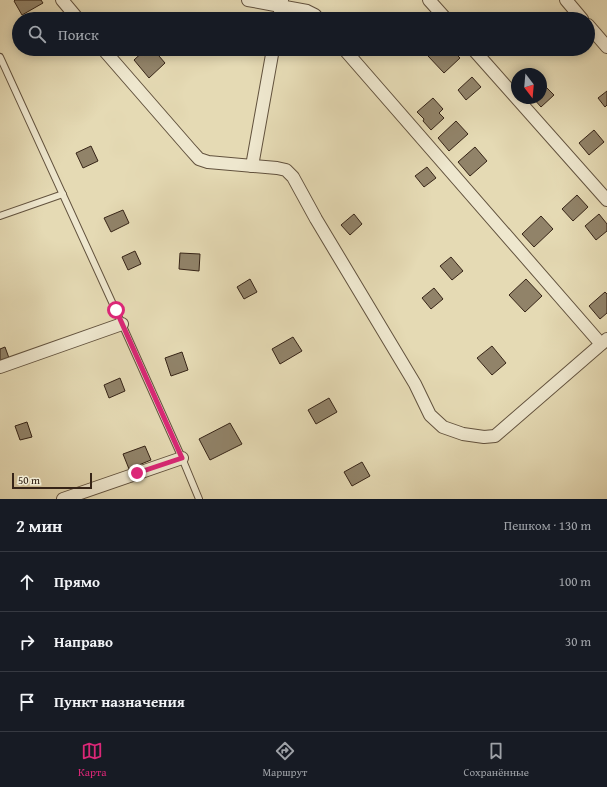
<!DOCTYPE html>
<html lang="ru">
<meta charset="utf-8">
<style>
body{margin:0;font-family:"Gentium Book Plus",serif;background:#20242c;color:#f1f3f6}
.compass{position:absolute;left:511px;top:68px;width:36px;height:36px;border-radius:50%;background:#171b24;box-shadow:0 2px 10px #0003;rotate:164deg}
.scale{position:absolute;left:12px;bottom:10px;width:80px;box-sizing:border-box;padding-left:4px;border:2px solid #362417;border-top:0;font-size:11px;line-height:14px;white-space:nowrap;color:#362417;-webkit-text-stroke:3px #eee7ce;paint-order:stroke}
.stop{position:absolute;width:12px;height:12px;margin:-9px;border:3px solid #db2777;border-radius:50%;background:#fff}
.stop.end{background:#db2777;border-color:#fff;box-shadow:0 1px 4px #0008}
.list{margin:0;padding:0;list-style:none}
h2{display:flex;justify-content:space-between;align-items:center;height:52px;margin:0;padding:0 16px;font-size:17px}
h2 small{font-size:13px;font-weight:400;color:#9ea1a6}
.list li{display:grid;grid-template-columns:26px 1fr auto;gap:12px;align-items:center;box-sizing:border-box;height:60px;padding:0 16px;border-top:1px solid #363941}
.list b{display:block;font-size:15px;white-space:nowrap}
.list em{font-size:13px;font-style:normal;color:#9ea1a6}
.icon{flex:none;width:22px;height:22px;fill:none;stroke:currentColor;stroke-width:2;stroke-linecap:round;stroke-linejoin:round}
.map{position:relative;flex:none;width:607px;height:499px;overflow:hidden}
.search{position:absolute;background:#171b24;box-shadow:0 2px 10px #0003;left:12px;right:12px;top:12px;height:44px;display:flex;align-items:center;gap:10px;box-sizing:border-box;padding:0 14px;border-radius:22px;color:#9ea1a6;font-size:15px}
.sheet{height:232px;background:#171b24}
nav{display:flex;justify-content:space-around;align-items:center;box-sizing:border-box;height:56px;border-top:1px solid #363941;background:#171b24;font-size:11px;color:#9ea1a6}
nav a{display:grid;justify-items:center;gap:2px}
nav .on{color:#db2777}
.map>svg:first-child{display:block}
.building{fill:#918369;stroke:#362417}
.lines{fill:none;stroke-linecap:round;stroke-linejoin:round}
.service-casing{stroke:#62523e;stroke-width:8}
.minor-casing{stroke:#62523e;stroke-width:14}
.service{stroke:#eee7ce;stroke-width:6}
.minor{stroke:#eee7ce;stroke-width:12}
.route{stroke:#db2777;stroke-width:5}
</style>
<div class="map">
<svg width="607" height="499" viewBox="0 0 607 499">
<rect width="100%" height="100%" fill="#e5dab4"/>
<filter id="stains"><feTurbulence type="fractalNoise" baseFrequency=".005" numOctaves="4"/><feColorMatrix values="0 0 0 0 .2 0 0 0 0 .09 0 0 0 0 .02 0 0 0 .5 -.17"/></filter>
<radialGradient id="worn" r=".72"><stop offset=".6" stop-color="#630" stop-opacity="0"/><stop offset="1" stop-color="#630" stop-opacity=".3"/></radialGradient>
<g class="building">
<path d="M15,0h26l2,3 -21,12 -8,-14z"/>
<path d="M146,49h7l12,14 -16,15 -15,-18z"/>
<path d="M435,49h16l9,9 -16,15 -16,-17z"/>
<path d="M472,77l9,10 -15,13 -8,-10z"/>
<path d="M544,85l10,10 -13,12 -8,-9h8v-10z"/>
<path d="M607,91v14l-2,2 -7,-9z"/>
<path d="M433,98l10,11 -4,4 5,5 -13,12 -8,-9 1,-2 -7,-7z"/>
<path d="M456,121l12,13 -19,17 -11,-13z"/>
<path d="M594,130l10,12 -15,13 -10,-12z"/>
<path d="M91,146l7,15 -15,7 -7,-15z"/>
<path d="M475,147l12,14 -17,15 -12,-14z"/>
<path d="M427,167l9,11 -12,9 -9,-11z"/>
<path d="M577,195l11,12 -15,14 -11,-12z"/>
<path d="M123,210l6,13 -18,9 -7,-14z"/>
<path d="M354,214l8,10 -12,11 -9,-10z"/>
<path d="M599,214l8,10v7l-11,9 -11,-14z"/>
<path d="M541,216l12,13 -19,18 -12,-13z"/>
<path d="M135,251l6,13 -13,6 -6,-13z"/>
<path d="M180,253l20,1 -1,17 -20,-2z"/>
<path d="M451,257l12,14 -11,9 -12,-14z"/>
<path d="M250,279l7,13 -13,7 -7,-12z"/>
<path d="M526,279l16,17 -17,16 -16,-17z"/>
<path d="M434,288l9,11 -12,10 -9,-11z"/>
<path d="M605,292l2,2v19l-7,6 -11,-13z"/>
<path d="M293,337l9,14 -22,13 -8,-15z"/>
<path d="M492,346l14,17 -14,12 -15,-17z"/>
<path d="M5,347l4,11 -9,3v-12z"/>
<path d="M182,352l6,18 -17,6 -6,-18z"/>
<path d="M120,378l5,13 -16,7 -5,-13z"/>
<path d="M329,398l8,14 -21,12 -8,-14z"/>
<path d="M27,422l5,15 -12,3 -5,-14z"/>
<path d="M230,423l12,21 -32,16 -11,-21z"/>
<path d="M145,446l6,14 -22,9 -6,-15z"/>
<path d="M362,462l8,14 -18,10 -8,-14z"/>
</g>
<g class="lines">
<g class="service-casing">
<g id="service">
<path d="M0,57l122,267 60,134 17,41"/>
<path d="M0,216l63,-22"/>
</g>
</g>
<g class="minor-casing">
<g id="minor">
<path d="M62,0l16,19"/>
<path d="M248,0l59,11 8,4 3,4"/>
<path d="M429,0l17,19"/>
<path d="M566,0l16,19"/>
<path d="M279,19l3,-19"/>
<path d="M588,25l19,22"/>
<path d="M103,49l87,100 9,10 9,3 69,6 9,2 7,7 23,42 99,165 15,31 13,12 20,7 21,3 11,-1 112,-97"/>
<path d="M344,49l257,295"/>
<path d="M473,49l134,151"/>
<path d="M252,166l21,-117"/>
<path d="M0,367l122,-43"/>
<path d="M63,499l119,-41"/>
</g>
</g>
<use href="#service" class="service"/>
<use href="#minor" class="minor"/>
</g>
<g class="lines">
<path class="route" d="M116,310l66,148 -45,15"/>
</g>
<rect width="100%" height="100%" filter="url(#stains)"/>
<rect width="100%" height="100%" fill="url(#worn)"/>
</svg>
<svg class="compass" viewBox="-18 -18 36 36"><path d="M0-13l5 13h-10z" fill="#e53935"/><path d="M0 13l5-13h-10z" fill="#9ea1a6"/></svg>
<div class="scale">50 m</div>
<div class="stop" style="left:116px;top:310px"></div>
<div class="stop end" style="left:137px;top:473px"></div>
<div class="search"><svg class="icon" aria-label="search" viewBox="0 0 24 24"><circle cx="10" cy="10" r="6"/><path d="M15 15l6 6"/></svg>Поиск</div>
</div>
<section class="sheet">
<h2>2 мин<small>Пешком · 130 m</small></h2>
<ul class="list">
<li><svg class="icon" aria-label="ahead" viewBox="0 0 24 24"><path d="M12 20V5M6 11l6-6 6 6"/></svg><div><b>Прямо</b></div><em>100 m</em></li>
<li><svg class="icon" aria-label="right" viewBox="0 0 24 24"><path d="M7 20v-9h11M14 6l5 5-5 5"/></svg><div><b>Направо</b></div><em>30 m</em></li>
<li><svg class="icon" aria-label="arrive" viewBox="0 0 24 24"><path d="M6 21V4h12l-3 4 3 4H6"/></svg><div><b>Пункт назначения</b></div></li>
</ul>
</section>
<nav>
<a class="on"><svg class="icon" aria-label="map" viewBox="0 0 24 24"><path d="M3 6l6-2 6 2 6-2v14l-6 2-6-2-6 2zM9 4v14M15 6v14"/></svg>Карта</a>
<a><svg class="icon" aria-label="directions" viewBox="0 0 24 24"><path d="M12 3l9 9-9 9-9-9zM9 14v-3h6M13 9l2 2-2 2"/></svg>Маршрут</a>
<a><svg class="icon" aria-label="saved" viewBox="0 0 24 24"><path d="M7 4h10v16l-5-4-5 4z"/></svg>Сохранённые</a>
</nav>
